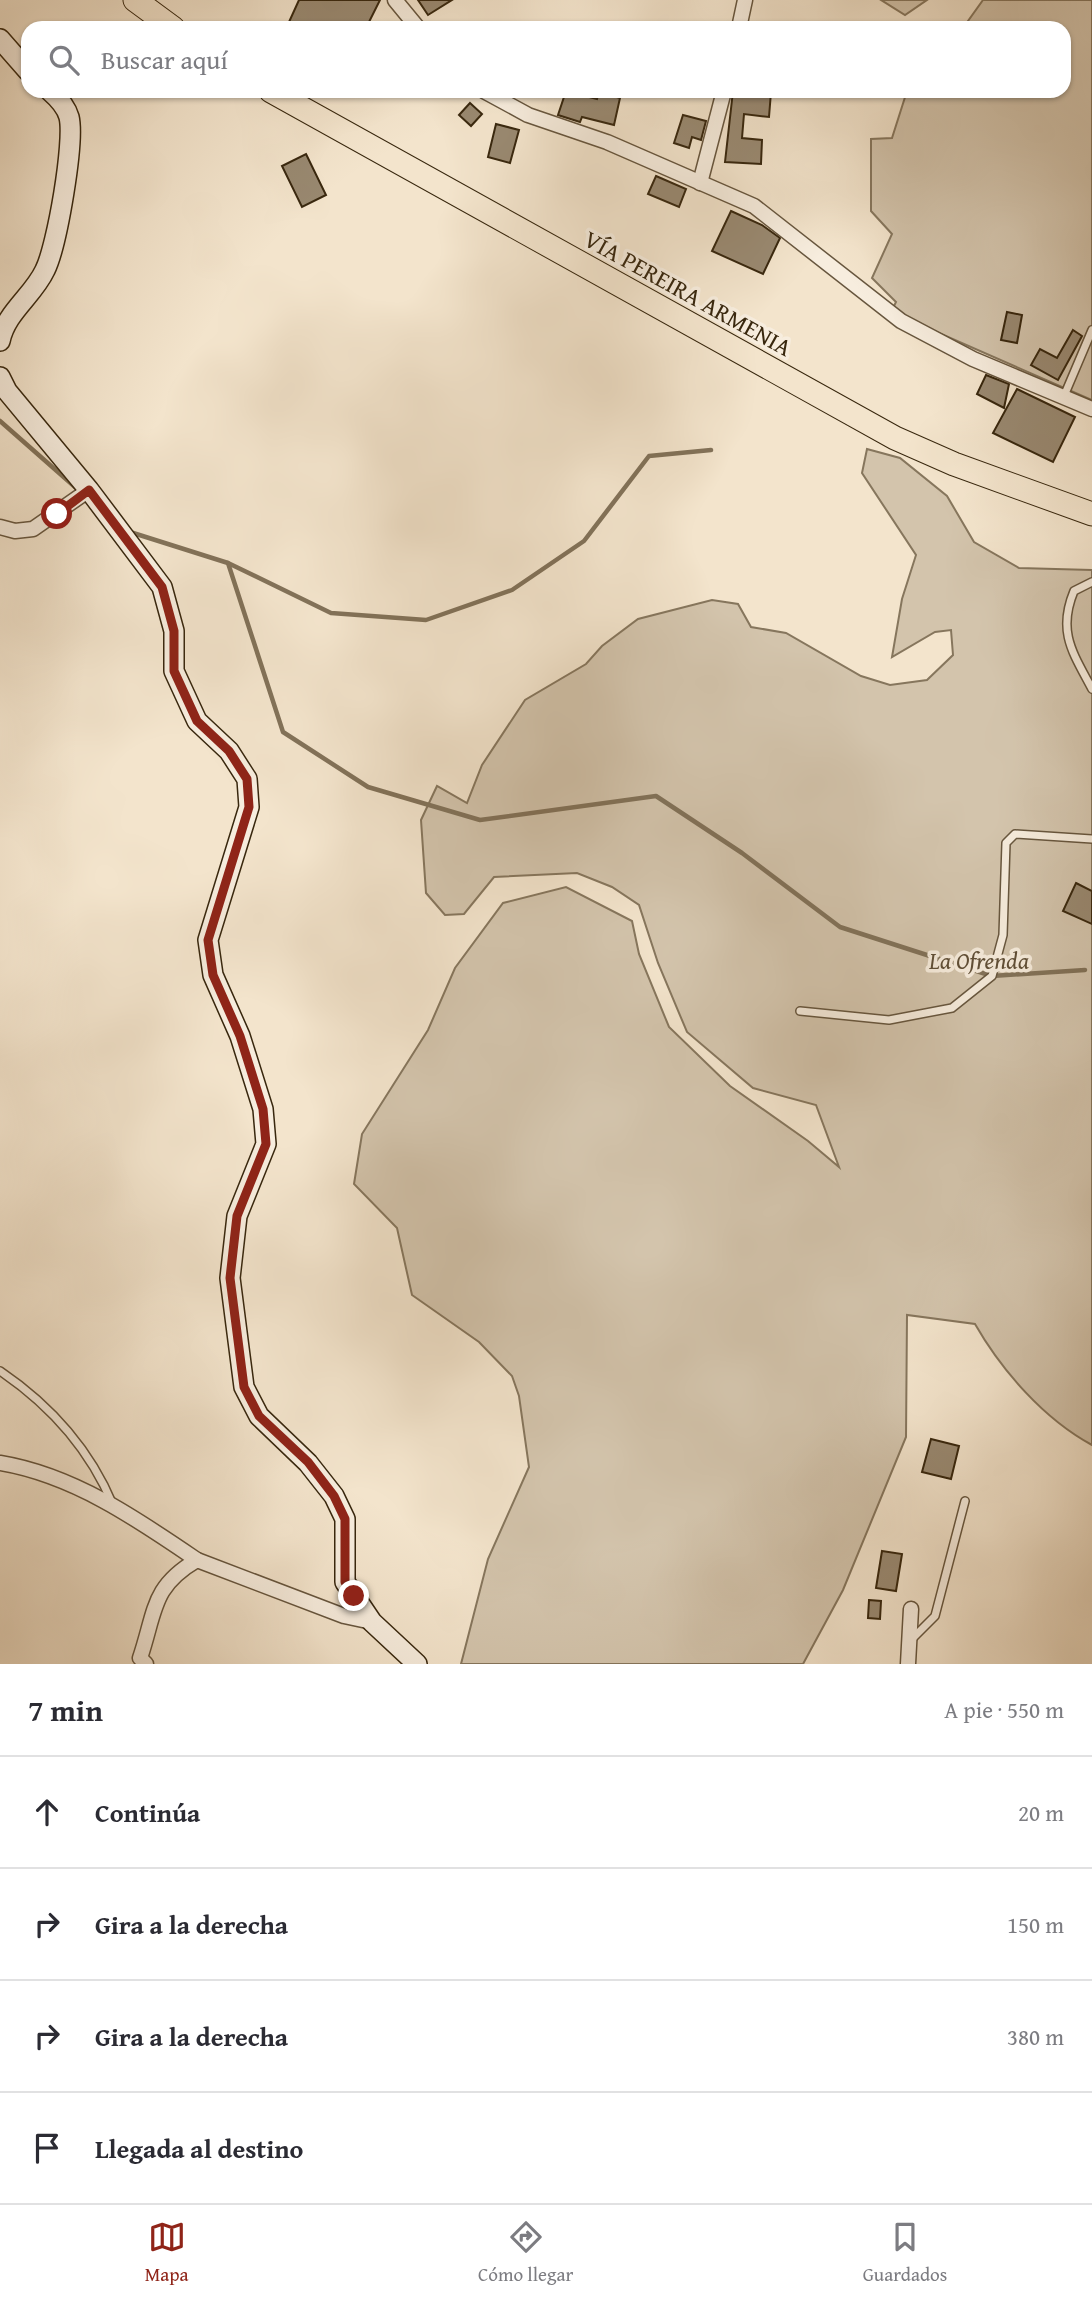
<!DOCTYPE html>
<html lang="es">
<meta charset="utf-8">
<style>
body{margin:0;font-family:"Gentium Book Plus",serif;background:#f2f2f3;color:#2b2b33}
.stop{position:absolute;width:21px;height:21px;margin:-16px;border:5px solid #8f2418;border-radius:50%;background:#fff}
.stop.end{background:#8f2418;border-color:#fff;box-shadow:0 2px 7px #0008}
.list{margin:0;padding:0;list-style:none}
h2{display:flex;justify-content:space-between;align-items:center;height:91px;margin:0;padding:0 28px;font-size:30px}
h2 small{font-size:23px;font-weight:400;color:#7c7c81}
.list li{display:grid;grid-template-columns:46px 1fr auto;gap:21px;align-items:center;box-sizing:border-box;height:112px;padding:0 28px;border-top:2px solid #e1e1e2}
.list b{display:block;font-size:26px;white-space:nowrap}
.list em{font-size:23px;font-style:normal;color:#7c7c81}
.icon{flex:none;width:38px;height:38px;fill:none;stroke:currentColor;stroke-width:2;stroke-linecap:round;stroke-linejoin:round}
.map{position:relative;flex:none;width:1092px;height:1664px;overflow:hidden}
.search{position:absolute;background:#fff;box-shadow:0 2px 5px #0004;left:21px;right:21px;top:21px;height:77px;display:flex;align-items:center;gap:18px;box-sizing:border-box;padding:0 24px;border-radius:21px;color:#7c7c81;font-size:26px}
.sheet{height:539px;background:#fff}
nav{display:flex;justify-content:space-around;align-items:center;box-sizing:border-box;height:98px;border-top:2px solid #e1e1e2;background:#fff;font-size:19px;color:#7c7c81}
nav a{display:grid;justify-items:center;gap:4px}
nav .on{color:#8f2418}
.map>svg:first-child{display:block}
.green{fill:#d3c4ac;stroke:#86765d;stroke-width:2}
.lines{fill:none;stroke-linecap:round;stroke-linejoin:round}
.stream{stroke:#827259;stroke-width:4.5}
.building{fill:#998971;stroke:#38270e;stroke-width:2}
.lane-casing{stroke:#67563e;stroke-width:10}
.street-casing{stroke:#67563e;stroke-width:17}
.secondary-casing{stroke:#38270e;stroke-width:22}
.primary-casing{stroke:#38270e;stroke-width:25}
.lane{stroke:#f7edde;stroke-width:7}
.street{stroke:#f7edde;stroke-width:14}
.secondary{stroke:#f7edde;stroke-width:19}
.primary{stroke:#f3e4cc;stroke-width:23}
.route{stroke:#8f2418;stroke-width:9}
.labels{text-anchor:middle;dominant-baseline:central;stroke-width:7;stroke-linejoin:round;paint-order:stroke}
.street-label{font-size:24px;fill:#38270e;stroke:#f7edde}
.park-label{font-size:24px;font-style:italic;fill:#5f4e36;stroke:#f7edde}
</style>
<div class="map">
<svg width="1092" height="1664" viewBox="0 0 1092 1664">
<rect width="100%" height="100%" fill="#f3e4cc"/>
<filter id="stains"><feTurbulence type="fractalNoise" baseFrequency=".00286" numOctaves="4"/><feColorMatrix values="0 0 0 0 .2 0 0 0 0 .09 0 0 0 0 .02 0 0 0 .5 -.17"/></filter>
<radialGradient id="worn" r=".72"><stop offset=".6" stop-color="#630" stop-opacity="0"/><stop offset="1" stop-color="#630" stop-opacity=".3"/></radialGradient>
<g class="green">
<path d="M881,0h46l-22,15z"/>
<path d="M983,0h109v400l-201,-88 5,-10 -24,-24 20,-44 -21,-23v-72l21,-1 15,-47h157v-63h-101z"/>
<path d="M867,449l33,9 47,38 27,46 45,26 73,2v875c-48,-26 -90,-74 -117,-121l-68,-9 -1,122 -63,153 -40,74h-342l27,-105 41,-92 -10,-71 -7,-20 -33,-34 -67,-47 -15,-67 -43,-44 8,-50 66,-104 27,-62 48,-65 63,-16 66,34 7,33 30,73 61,59 78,55 31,26 -23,-62 -63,-17 -66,-56 -29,-69 -19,-58 -27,-18 -35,-14 -83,4 -30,37 -19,1 -19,-22 -5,-73 16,-34 30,17 15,-38 43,-65 61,-36 16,-18 36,-27 74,-19 26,4 13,23 35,6 75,43 29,9 37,-5 26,-25 -2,-25 -16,2 -43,25 10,-58 14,-44 -54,-82z"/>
</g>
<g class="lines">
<g class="stream">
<path d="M0,421l75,66"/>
<path d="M130,532l98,31 103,50 95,7 86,-30 72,-49 65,-85 62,-6"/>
<path d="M228,563l55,169 85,55 112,33 176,-24 86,57 98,74 152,49 93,-6"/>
</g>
</g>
<g class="building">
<path d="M299,0h81l-14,28h-64l-13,-6z"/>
<path d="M418,0h34l-24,15z"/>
<path d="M566,91l31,8 2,-7 21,6 -6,27 -32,-8 -2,5 -22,-7z"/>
<path d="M733,91l38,1 -2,25 -25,-3 -2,24 20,2 -1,24 -36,-2z"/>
<path d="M470,103l12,11 -11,12 -12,-11z"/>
<path d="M683,115l23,6 -5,19 -9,-3 -3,11 -15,-5z"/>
<path d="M496,124l23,6 -9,33 -22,-6z"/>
<path d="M306,154l20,41 -24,12 -20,-41z"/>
<path d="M656,176l30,13 -7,18 -31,-13z"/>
<path d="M731,211l31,14 18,13 -17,36 -51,-23z"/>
<path d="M1007,312l15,3 -5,28 -16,-3z"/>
<path d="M1073,330l9,6 -24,44 -27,-15 9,-16 17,9z"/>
<path d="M986,375l23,9 -5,24 -27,-14z"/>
<path d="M1017,389l58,28 -22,45 -60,-29z"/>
<path d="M1076,883l16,8v33l-29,-13z"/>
<path d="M931,1439l28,7 -8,33 -29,-7z"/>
<path d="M882,1551l20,3 -6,37 -20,-3z"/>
<path d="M869,1600l12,1 -1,18 -12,-1z"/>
</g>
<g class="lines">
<g class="lane-casing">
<g id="lane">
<path d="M1064,396l28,-66"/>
<path d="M1092,582l-18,9c-17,41 -1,62 18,98"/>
<path d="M800,1011l89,9 63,-12 40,-32 11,-41 3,-92 9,-9 77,5"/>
<path d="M0,1371c50,34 90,79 113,134"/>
<path d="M910,1641l25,-25 30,-115"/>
</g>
</g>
<g class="street-casing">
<g id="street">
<path d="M395,0l23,28"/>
<path d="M739,28l6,-28"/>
<path d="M484,91l44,24 79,27 147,64 147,115 72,38 119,50"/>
<path d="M700,183l24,-92"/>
<path d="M0,527l15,4 18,-2 56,-39"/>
<path d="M0,1463c73,12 137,56 197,97"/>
<path d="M146,1664l-6,-6c16,-47 11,-71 57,-98l147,56 28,6"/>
<path d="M908,1664l3,-55"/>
</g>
</g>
<g class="secondary-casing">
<g id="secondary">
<path d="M0,39l28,32"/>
<path d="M0,341c6,-29 33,-45 45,-71 12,-24 30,-129 24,-153 -3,-11 -11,-19 -19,-26"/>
<path d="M0,377l7,14 82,99 73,97 12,44v40l23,50 32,30 18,28 2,28 -41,133 5,35 27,61 23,73 3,35 -29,72 -7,62 14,109 15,29 49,47 26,33 11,23v63l27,40 45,42"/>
</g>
</g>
<g class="primary-casing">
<g id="primary">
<path d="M135,0l38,28"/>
<path d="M271,91l624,347 59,26 138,50"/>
</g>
</g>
<use href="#lane" class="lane"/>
<use href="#street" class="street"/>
<use href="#secondary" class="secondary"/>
<use href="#primary" class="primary"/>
</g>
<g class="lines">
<path class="route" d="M57,514l32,-24 73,97 12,44v40l23,50 32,30 18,28 2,28 -41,133 5,35 27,61 23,73 3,35 -29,72 -7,62 14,109 15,29 49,46 26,34 11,23v63l9,14"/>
</g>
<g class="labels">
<g class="street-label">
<text transform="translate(688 293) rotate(29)">VÍA PEREIRA ARMENIA</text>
</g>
<g class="park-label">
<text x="979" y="960">La Ofrenda</text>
</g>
</g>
<rect width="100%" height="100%" filter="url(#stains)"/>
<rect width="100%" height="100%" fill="url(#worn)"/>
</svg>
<div class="stop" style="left:57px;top:514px"></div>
<div class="stop end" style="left:354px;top:1596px"></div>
<div class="search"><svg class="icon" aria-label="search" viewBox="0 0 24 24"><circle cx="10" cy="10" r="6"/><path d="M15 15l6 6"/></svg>Buscar aquí</div>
</div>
<section class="sheet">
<h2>7 min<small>A pie · 550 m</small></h2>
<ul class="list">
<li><svg class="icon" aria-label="ahead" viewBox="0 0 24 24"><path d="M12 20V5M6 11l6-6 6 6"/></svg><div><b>Continúa</b></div><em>20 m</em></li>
<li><svg class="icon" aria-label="right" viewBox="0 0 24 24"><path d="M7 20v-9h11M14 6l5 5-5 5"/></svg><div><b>Gira a la derecha</b></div><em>150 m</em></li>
<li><svg class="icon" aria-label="right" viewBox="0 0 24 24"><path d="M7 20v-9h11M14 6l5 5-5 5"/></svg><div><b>Gira a la derecha</b></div><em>380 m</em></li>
<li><svg class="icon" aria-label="arrive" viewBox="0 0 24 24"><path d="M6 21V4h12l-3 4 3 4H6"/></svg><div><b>Llegada al destino</b></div></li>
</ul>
</section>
<nav>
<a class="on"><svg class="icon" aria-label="map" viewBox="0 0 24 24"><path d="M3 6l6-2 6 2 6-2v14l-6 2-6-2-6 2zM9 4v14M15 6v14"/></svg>Mapa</a>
<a><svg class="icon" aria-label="directions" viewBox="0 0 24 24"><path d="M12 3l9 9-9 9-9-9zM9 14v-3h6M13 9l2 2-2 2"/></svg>Cómo llegar</a>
<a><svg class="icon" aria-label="saved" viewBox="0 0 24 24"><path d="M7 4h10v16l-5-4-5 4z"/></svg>Guardados</a>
</nav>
